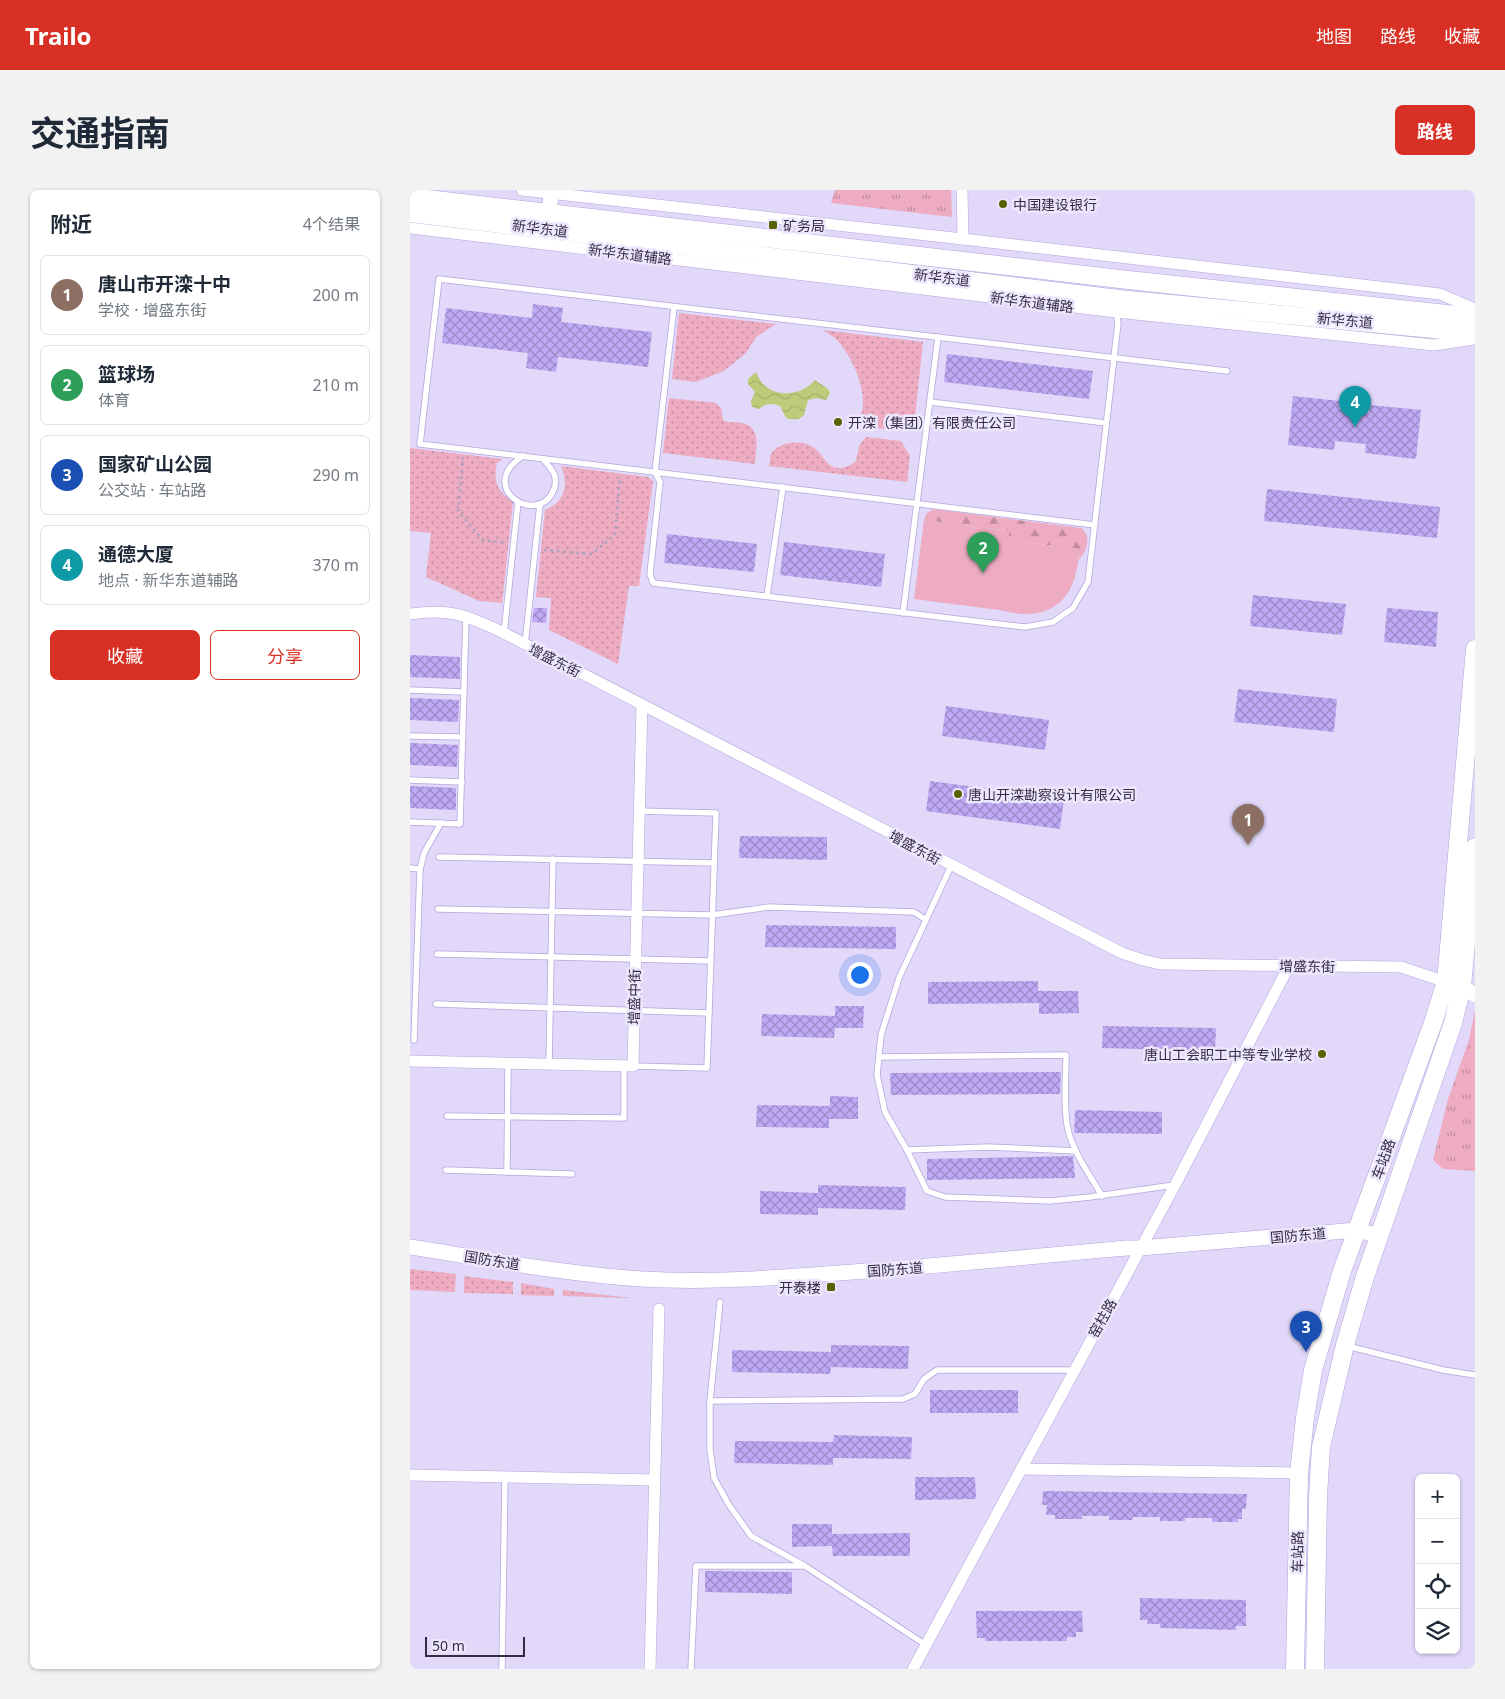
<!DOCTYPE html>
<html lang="zh">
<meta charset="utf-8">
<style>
body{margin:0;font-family:"Noto Sans","Noto Sans SC",sans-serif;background:#f2f2f3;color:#1f2937}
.controls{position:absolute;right:15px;bottom:15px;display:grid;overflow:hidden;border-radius:8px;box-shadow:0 1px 4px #0004}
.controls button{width:45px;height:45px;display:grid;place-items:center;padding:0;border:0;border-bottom:1px solid #e0e1e3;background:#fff;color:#1f2937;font:25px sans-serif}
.scale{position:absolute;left:15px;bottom:12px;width:100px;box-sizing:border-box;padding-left:5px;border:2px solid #332c43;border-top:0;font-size:14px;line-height:18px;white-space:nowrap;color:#332c43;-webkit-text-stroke:4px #ede7fe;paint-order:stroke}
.you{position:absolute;left:449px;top:784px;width:18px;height:18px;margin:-12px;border:4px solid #fff;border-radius:50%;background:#1a73e8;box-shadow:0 0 0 8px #1a73e833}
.badge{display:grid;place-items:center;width:32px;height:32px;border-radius:50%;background:#d93025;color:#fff;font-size:16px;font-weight:700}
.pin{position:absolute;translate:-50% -41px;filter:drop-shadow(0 1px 2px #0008)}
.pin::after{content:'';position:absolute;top:26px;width:18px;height:15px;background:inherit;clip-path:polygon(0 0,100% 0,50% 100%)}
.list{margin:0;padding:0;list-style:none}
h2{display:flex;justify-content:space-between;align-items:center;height:65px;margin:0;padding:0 20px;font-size:21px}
h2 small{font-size:16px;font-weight:400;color:#747a83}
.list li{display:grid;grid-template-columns:32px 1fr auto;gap:15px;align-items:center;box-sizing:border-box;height:80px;margin:0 10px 10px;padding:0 10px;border:1px solid #e0e1e3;border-radius:8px}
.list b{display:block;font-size:19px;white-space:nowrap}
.list p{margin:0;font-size:16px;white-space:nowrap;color:#747a83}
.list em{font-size:16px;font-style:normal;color:#747a83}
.actions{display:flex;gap:10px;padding:15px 20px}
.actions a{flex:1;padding:11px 0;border:1px solid #d93025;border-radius:8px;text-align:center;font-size:18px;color:#d93025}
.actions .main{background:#d93025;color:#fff}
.icon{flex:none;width:28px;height:28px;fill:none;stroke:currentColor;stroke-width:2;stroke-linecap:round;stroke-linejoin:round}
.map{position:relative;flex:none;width:1065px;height:1479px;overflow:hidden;border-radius:8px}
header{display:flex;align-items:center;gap:30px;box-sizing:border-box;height:70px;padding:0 25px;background:#d93025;color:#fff}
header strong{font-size:24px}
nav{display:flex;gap:28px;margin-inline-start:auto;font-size:18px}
.intro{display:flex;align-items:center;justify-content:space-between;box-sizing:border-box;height:120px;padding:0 30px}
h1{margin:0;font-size:35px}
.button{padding:12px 22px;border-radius:8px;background:#d93025;color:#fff;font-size:18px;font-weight:700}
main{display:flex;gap:30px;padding:0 30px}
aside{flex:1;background:#fff;border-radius:8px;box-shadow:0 1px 4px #0004}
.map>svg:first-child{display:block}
.grass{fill:url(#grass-dots)}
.forest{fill:url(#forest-firs)}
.park{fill:url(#park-tufts)}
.garden{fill:#edacc1}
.water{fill:url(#water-waves)}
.building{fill:url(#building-cross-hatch)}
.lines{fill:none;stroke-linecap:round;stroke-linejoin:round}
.lane-casing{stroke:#b4a5dc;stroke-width:7}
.street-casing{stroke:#b4a5dc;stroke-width:12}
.secondary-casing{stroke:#b4a5dc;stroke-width:16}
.primary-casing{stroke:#b4a5dc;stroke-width:19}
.path{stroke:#aba2c1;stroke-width:2.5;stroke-dasharray:2.5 4;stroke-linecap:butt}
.lane{stroke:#fff;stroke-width:5.5}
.street{stroke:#fff;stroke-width:11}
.secondary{stroke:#fff;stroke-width:15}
.primary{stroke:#fff;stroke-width:18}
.poi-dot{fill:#576203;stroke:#ede7fe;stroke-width:2}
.labels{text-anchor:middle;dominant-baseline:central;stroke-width:5;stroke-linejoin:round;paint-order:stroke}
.poi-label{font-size:14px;fill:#332c43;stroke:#ede7fe;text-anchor:start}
.street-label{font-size:14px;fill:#332c43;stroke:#ede7fe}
</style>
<header>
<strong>Trailo</strong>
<nav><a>地图</a><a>路线</a><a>收藏</a></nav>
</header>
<div class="intro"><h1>交通指南</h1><a class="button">路线</a></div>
<main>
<aside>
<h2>附近<small>4个结果</small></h2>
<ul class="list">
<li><span class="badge" style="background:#8d6e63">1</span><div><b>唐山市开滦十中</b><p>学校 · 增盛东街</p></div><em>200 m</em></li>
<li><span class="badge" style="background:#2e9e5b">2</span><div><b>篮球场</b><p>体育</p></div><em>210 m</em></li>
<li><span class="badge" style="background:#1a4fb4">3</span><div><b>国家矿山公园</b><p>公交站 · 车站路</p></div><em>290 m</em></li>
<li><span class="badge" style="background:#0f9aa8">4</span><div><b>通德大厦</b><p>地点 · 新华东道辅路</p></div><em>370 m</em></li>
</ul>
<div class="actions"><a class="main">收藏</a><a>分享</a></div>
</aside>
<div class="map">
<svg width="1065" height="1479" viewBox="0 0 1065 1479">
<defs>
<pattern id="grass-dots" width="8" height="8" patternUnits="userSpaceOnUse" patternTransform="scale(1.25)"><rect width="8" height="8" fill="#edacc1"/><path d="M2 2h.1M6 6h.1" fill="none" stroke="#c18c9e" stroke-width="1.8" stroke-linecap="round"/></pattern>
<pattern id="forest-firs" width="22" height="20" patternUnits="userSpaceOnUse" patternTransform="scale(1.25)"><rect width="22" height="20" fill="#edacc1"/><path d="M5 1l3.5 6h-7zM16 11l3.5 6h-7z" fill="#c18c9e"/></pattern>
<pattern id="park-tufts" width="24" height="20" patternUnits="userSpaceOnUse" patternTransform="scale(1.25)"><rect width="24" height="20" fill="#edacc1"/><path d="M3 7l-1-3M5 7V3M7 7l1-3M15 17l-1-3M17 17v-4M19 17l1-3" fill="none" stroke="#c18c9e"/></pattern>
<pattern id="water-waves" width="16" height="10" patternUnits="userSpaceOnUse" patternTransform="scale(1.25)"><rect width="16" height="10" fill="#bdcc7a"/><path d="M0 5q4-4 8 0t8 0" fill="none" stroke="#a3af6b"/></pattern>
<pattern id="building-cross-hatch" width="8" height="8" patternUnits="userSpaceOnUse" patternTransform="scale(1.25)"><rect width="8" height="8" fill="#bfa8f4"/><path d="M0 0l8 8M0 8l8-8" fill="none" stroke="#9c89c7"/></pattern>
</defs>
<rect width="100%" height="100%" fill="#e1d8fa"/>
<g class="grass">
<path d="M269,123l97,11 -20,13 -10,16 -22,18 -28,11 -24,-3z"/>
<path d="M413,140l100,12 -8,75 -12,14 -46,-5c3,-8 7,-17 6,-26 -1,-21 -13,-46 -27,-61 -3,-3 -9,-6 -13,-9z"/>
<path d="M259,208l47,5 5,5 2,12c7,4 12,1 19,3 20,4 14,27 13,41l-92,-11z"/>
<path d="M456,247l35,4 9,15 -3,26 -138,-16c1,-4 1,-9 2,-12 8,-13 32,-15 43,-6 9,6 12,19 24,20 7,1 13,-3 18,-7l3,-15z"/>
<path d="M0,258l93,11 -6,4c-4,20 0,27 16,39l-11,101 -23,-2 -53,-24 5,-44 -21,-2z"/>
<path d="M151,276l87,11 5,4 -14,105h-10l-11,78 -69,-34 2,-32 -15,-1 9,-87c20,-8 24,-25 16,-44z"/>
<path d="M0,1079l46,5 -1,18 -45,-2z"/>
<path d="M54,1086l49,6v12l-49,-1z"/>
<path d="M111,1093l33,6v7l-33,-1z"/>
<path d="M153,1100l68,8 -68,-2z"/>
</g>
<path class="forest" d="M523,319l148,19c11,8 6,23 -2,32v-11l-71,-9 1,-9 -85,-11 2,-6z"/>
<g class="park">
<path d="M425,0h116l1,27 -121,-14z"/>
<path d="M1065,820v161l-32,-2 -10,-9 15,-61 21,-59z"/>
</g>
<path class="garden" d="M514,330l85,11v9l70,9c-1,32 -12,63 -50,65 -12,1 -26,-4 -38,-5 -26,-3 -52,-7 -77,-10z"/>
<path class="water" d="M346,182c2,4 4,8 6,11 14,16 41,12 53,-3l13,9 2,4 -4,7 -9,-2 -9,2 -4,15 -5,4h-11l-3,-3 -5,-10c-8,-3 -13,-3 -21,3l-7,-2 -1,-6 4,-9 -7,-8v-5z"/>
<g class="building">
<path d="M123,114l30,4 -2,14 91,10 -4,35 -90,-10 -2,15 -30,-4 2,-15 -86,-10 4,-35 86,10z"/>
<path d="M537,164l146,17 -4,28 -145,-17z"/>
<path d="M883,206l47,5 -1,8 30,4 1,-8 51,5 -5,49 -51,-6 1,-9 -31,-3 -1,9 -46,-5z"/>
<path d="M857,299l173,18 -3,31 -173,-17z"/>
<path d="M257,344l90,10 -3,28 -90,-9z"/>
<path d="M374,352l101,12 -4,33 -101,-12z"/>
<path d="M843,405l93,9 -4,31 -92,-9z"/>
<path d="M124,418h13l-1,15 -14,-1z"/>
<path d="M977,418l51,4 -2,35 -52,-5z"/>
<path d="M0,465l50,2v22l-50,-2z"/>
<path d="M828,499l99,10 -3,33 -100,-10z"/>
<path d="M0,508l49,2 -1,22 -48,-2z"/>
<path d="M536,516l103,14 -4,30 -103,-14z"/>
<path d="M0,553l48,2 -1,22 -47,-2z"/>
<path d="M520,591l134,18 -4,30 -134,-18z"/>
<path d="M0,596l46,2v22l-46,-2z"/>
<path d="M330,646l87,1v23l-88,-2z"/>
<path d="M356,735l130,2v22l-131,-2z"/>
<path d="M628,791v10h40l1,22 -40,1v-11l-111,1v-22z"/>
<path d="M425,816h29l-1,22h-28l-1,10 -73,-2 1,-22 73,2z"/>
<path d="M693,836l113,2 -1,23 -113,-3z"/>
<path d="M651,882l-1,22 -169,1 -1,-22z"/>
<path d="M420,906l28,1v22h-29v9l-73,-1 1,-22 73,1z"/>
<path d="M665,920l87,2v22l-88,-1z"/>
<path d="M663,966l2,22 -148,2v-21z"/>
<path d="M408,995l88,2 -1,23 -87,-2v7l-58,-1v-23l58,2z"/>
<path d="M421,1155l78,1 -1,23 -77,-2 -1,7 -98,-2v-22l99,2z"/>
<rect x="520" y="1200" width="88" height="23"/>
<path d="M424,1245l78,2 -1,22 -78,-1v7l-99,-2 1,-22 98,1z"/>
<path d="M505,1287h60l1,22 -61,1z"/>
<path d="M633,1301l204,3 -1,15h-4v10h-4v3h-26v-4h-27v3h-25v-4h-27l-1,3h-23v-4h-27v3h-27v-4h-9l1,-10h-5z"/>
<path d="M382,1334h40v10l78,-1v23h-77l-1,-10 -40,1z"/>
<path d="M295,1381l87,1v22l-87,-2z"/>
<path d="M730,1408l106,2v26h-10v4l-76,-2v-4h-13l1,-4h-8z"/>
<path d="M566,1421h106l1,21h-7v5h-9v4h-82v-3h-8z"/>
</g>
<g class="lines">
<g class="lane-casing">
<g id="lane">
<path d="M264,117l-19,165 5,10 -10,92 3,9 372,44 28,-5 20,-14 15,-26 30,-259 -2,-11"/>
<path d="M520,212l176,21"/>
<path d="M113,266c-49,31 16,73 31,33 5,-13 -3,-21 -11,-30"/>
<path d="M685,335l-675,-81 19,-165 788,92"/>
<path d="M357,406l16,-109"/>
<path d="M493,423l35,-276"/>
<path d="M94,443l14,-131"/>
<path d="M115,455l15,-141"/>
<path d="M0,500l54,2"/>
<path d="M0,546l53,1"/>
<path d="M0,590l52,2"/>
<path d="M0,632l50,2 6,-207"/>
<path d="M29,667l275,6"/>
<path d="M541,676l-52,112 -18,57 -4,40 8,37 22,38 20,41 18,6 105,4 40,-4 84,-12"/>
<path d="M0,678l10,1"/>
<path d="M28,719l274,6 57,-8 145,5 12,8"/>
<path d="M27,764l274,7"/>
<path d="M26,814l273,9"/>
<path d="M4,850l6,-171 4,-16 17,-30"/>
<path d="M469,867l187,-2c0,24 -3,51 2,75 6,24 22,45 34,66"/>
<path d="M139,874l4,-205"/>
<path d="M223,876l74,2 9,-255 -77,-2"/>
<path d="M37,926l177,2v-52"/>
<path d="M497,960l81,-3 88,4"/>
<path d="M36,980l126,4"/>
<path d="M97,982l1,-109"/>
<path d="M310,1112l-10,99v48l4,29 15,27 22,31 54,30 121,79"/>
<path d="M937,1156l96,24 32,5"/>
<path d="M300,1211l193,-2 12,-5 9,-15 13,-9h137"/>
<path d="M92,1479l3,-192"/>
<path d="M281,1479l5,-103h107"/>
</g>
</g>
<g class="street-casing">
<g id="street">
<path d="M112,0l441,49 477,55 35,15"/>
<path d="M552,0l1,49"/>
<path d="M0,38l706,84 318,33 41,-6"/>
<path d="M0,424c42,-6 57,2 94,19l618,320 21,7 17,4 241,3 45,15"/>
<path d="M0,871l223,5 9,-361"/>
<path d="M611,1279l278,4"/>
<path d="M0,1285l245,5"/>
<path d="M240,1479l9,-360"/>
<path d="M503,1479l262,-484 114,-219"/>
</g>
</g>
<g class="secondary-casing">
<g id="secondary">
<path d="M137,33l5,-33"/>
<path d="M1042,794l10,2 13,9"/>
<path d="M0,1057c77,12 154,27 232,32 66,4 132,-1 197,-6 96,-7 191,-16 287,-25h14l217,-18 23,6"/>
</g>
</g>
<g class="primary-casing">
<g id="primary">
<path d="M0,7l718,83 347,37"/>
<path d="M0,23l709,86 356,34"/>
<path d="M885,1479l4,-196 6,-55 8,-48 29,-99 91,-248 13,-41 29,-333"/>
<path d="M905,1479l3,-173 3,-49 24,-102 20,-68 88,-254 9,-37 13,-139"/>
</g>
</g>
<g class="path">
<path d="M53,267l-5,54 25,29 22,3"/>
<path d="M134,360l48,4 23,-19 5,-59"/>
</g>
<use href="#lane" class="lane"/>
<use href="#street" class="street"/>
<use href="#secondary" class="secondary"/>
<use href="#primary" class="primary"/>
</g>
<g class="poi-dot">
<circle cx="593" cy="14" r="5"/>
<rect x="358" y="30" width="10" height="10" rx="2.5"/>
<circle cx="428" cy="232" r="5"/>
<circle cx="548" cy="604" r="5"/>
<circle cx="912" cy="864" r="5"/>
<rect x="416" y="1092" width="10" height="10" rx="2.5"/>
</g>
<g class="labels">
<g class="poi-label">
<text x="603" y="14">中国建设银行</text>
<text x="373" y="35">矿务局</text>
<text x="438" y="232">开滦（集团）有限责任公司</text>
<text x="558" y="604">唐山开滦勘察设计有限公司</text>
<text x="902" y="864" text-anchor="end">唐山工会职工中等专业学校</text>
<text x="411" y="1097" text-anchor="end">开泰楼</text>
</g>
<g class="street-label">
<text transform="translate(130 38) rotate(7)">新华东道</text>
<text transform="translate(220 64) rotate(7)">新华东道辅路</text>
<text transform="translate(532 87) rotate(7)">新华东道</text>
<text transform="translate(622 112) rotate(7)">新华东道辅路</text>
<text transform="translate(935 130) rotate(5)">新华东道</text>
<text transform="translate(145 470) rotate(27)">增盛东街</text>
<text transform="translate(505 657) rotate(28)">增盛东街</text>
<text transform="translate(897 776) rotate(1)">增盛东街</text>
<text transform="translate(224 807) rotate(-89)">增盛中街</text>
<text transform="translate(973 969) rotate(-70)">车站路</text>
<text transform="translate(888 1045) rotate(-5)">国防东道</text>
<text transform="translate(82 1070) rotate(9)">国防东道</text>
<text transform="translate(485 1079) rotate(-4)">国防东道</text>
<text transform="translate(692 1128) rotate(-61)">窑柱路</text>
<text transform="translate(887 1362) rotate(-89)">车站路</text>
</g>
</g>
</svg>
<div class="controls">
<button>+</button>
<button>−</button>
<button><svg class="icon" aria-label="locate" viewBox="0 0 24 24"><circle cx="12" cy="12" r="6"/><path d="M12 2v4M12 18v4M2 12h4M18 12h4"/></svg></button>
<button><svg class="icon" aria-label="layers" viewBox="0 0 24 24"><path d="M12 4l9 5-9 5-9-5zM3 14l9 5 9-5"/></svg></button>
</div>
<div class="scale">50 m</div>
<div class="you"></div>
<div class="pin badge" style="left:838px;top:655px;background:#8d6e63">1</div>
<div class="pin badge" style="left:573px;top:383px;background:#2e9e5b">2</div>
<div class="pin badge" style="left:896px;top:1162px;background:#1a4fb4">3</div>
<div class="pin badge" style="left:945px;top:237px;background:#0f9aa8">4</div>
</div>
</main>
